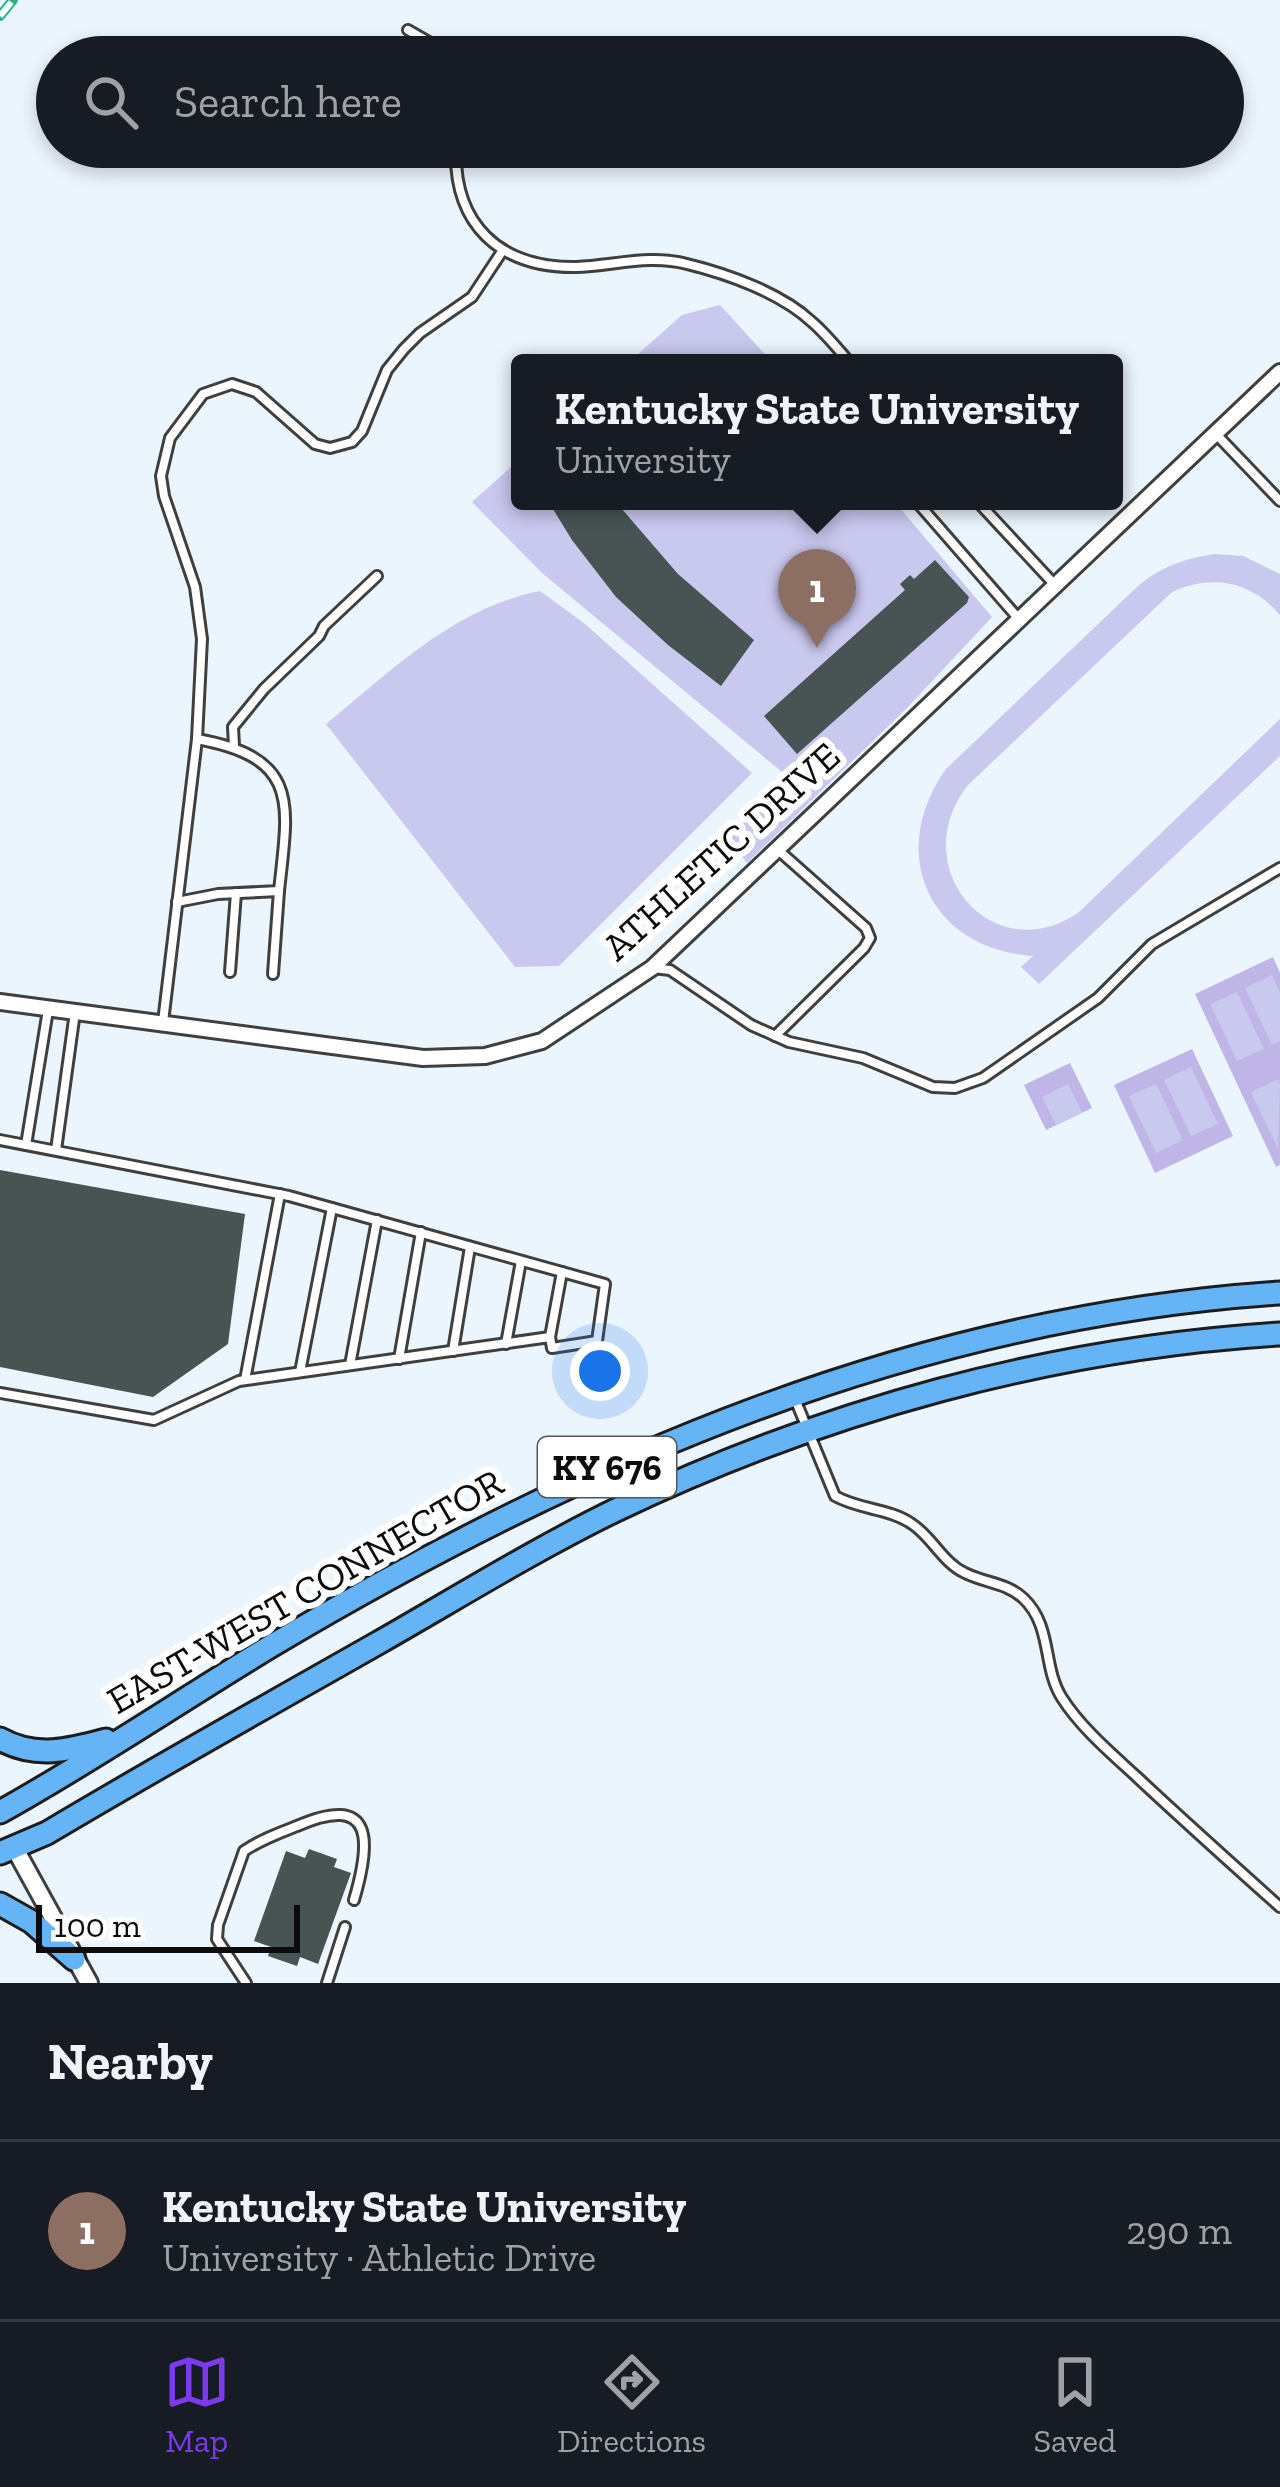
<!DOCTYPE html>
<meta charset="utf-8">
<style>
body{margin:0;font-family:"Zilla Slab",serif;background:#20242c;color:#f1f3f6}
.scale{position:absolute;left:36px;bottom:30px;width:264px;box-sizing:border-box;padding-left:12px;border:6px solid #0c0c0c;border-top:0;font-size:33px;line-height:42px;white-space:nowrap;color:#0c0c0c;-webkit-text-stroke:9px #fff;paint-order:stroke}
.you{position:absolute;left:600px;top:1371px;width:42px;height:42px;margin:-30px;border:9px solid #fff;border-radius:50%;background:#1a73e8;box-shadow:0 0 0 18px #1a73e833}
.badge{display:grid;place-items:center;width:78px;height:78px;border-radius:50%;background:#7c3aed;color:#fff;font-size:39px;font-weight:700}
.pin{position:absolute;translate:-50% -99px;filter:drop-shadow(0 3px 6px #0008)}
.pin::after{content:'';position:absolute;top:63px;width:42px;height:36px;background:inherit;clip-path:polygon(0 0,100% 0,50% 100%)}
.popup{position:absolute;left:511px;top:354px;width:612px;height:156px;box-sizing:border-box;display:grid;place-content:center;border-radius:12px;background:#171b24;filter:drop-shadow(0 3px 9px #0005);font-size:39px;white-space:nowrap;color:#9ea1a6}
.popup b{font-size:45px;color:#f1f3f6}
.popup::after{content:'';position:absolute;left:50%;top:100%;margin-left:-24px;border:24px solid transparent;border-top-color:#171b24}
.list{margin:0;padding:0;list-style:none}
h2{display:flex;justify-content:space-between;align-items:center;height:156px;margin:0;padding:0 48px;font-size:51px}
h2 small{font-size:39px;font-weight:400;color:#9ea1a6}
.list li{display:grid;grid-template-columns:78px 1fr auto;gap:36px;align-items:center;box-sizing:border-box;height:180px;padding:0 48px;border-top:3px solid #363941}
.list b{display:block;font-size:45px;white-space:nowrap}
.list p{margin:0;font-size:39px;white-space:nowrap;color:#9ea1a6}
.list em{font-size:39px;font-style:normal;color:#9ea1a6}
.icon{flex:none;width:66px;height:66px;fill:none;stroke:currentColor;stroke-width:2;stroke-linecap:round;stroke-linejoin:round}
.map{position:relative;flex:none;width:1280px;height:1983px;overflow:hidden}
.search{position:absolute;background:#171b24;box-shadow:0 6px 18px #0003;left:36px;right:36px;top:36px;height:132px;display:flex;align-items:center;gap:30px;box-sizing:border-box;padding:0 42px;border-radius:66px;color:#9ea1a6;font-size:45px}
.sheet{height:336px;background:#171b24}
nav{display:flex;justify-content:space-around;align-items:center;box-sizing:border-box;height:168px;border-top:3px solid #363941;background:#171b24;font-size:33px;color:#9ea1a6}
nav a{display:grid;justify-items:center;gap:6px}
nav .on{color:#7c3aed}
.map>svg:first-child{display:block}
.green{fill:#bfb6e7}
.pitch{fill:#c9c8ef}
.building{fill:#485354}
.lines{fill:none;stroke-linecap:round;stroke-linejoin:round}
.service-casing{stroke:#3f3f3f;stroke-width:14}
.minor-casing{stroke:#3f3f3f;stroke-width:20}
.tertiary-casing{stroke:#3f3f3f;stroke-width:22}
.primary-casing{stroke:#1d1d1d;stroke-width:27}
.service{stroke:#fff;stroke-width:8}
.minor{stroke:#fff;stroke-width:14}
.tertiary{stroke:#fff;stroke-width:16}
.primary{stroke:#65b4f5;stroke-width:21}
.rail-casing{stroke:#28b784;stroke-width:10}
.rail{stroke:#fff;stroke-width:6;stroke-dasharray:18;stroke-linecap:butt}
.labels{text-anchor:middle;dominant-baseline:central;stroke-width:12;stroke-linejoin:round;paint-order:stroke}
.shield{fill:#fff;stroke:#555;stroke-width:3}
.shield-label{font-size:36px;font-weight:bold;fill:#0c0c0c}
.street-label{font-size:39px;fill:#0c0c0c;stroke:#fff}
</style>
<div class="map">
<svg width="1280" height="1983" viewBox="0 0 1280 1983">
<rect width="100%" height="100%" fill="#ebf5fe"/>
<g class="green">
<path d="M1273,957l7,16v192l-4,2 -81,-173z"/>
<path d="M1192,1049l41,87 -78,37 -41,-88z"/>
<path d="M1070,1063l22,45 -46,22 -22,-45z"/>
</g>
<g class="pitch">
<path d="M720,305l53,58h-145l54,-48z"/>
<path d="M520,459v42h374l98,116 -85,91 -160,155 -19,-25 52,-52 2,-14 -240,-199 -70,-71z"/>
<path d="M1214,554l29,2 37,18v41c-29,-34 -68,-41 -108,-23l-204,193c-64,81 23,186 110,128l202,-194v37l-241,228 -18,-17 12,-11c-104,-7 -147,-103 -87,-187l192,-183c24,-20 46,-27 76,-32z"/>
<path d="M540,591l45,33 167,149 -193,193 -44,1 -189,-243c65,-53 128,-116 214,-133z"/>
<path d="M1272,975l8,18v48l-8,4 -27,-57z"/>
<path d="M1237,992l27,57 -27,12 -27,-57z"/>
<path d="M1191,1067l27,57 -27,12 -27,-56z"/>
<path d="M1278,1079l2,5 -2,65 -27,-57z"/>
<path d="M1068,1084l14,28 -26,13 -14,-28z"/>
<path d="M1156,1084l27,56 -27,13 -27,-57z"/>
</g>
<g class="building">
<path d="M548,501h67l63,73 76,66 -33,46 -53,-41 -52,-48 -44,-57z"/>
<path d="M935,560l34,37 -2,6 -170,151 -33,-38 141,-126 -5,-6 10,-9 4,4z"/>
<path d="M0,1170l245,44 -17,130 -75,53 -153,-30z"/>
<path d="M309,1849l28,10 -3,8 17,6 -33,91 -18,-7 -3,9 -29,-10 3,-9 -17,-6 32,-90 19,7z"/>
</g>
<g class="lines">
<g class="service-casing">
<g id="service">
<path d="M408,30l47,27"/>
<path d="M456,147c-3,77 43,121 120,120 37,-1 73,-13 111,-3 41,10 94,29 125,58 14,12 26,27 38,41"/>
<path d="M1215,433l65,68"/>
<path d="M916,501l102,117"/>
<path d="M977,501l77,83"/>
<path d="M234,746l-1,-19 31,-38 55,-53 5,-10 53,-50"/>
<path d="M177,902l41,-8 61,-3c9,-86 23,-133 -82,-152"/>
<path d="M653,968l17,2 81,55 38,17 74,16 70,29 22,1 28,-10 115,-80 54,-54 128,-76"/>
<path d="M230,972l6,-79"/>
<path d="M273,974l6,-83"/>
<path d="M163,1022l34,-283 5,-100 -7,-52 -31,-91 -3,-20 9,-38 33,-44 29,-10 24,8 59,52 15,4 22,-6 10,-11 25,-61 17,-21 16,-16 52,-36 31,-47"/>
<path d="M775,1036l89,-88 6,-10 -4,-10 -89,-79"/>
<path d="M0,1140l289,56 316,88 -8,57 -45,7 -2,-11 -311,44 -85,39 -154,-27"/>
<path d="M26,1145l22,-135"/>
<path d="M56,1150l19,-138"/>
<path d="M550,1337l12,-65"/>
<path d="M506,1344l15,-83"/>
<path d="M453,1351l17,-104"/>
<path d="M399,1359l22,-127"/>
<path d="M350,1365l27,-145"/>
<path d="M300,1372l32,-164"/>
<path d="M245,1380l35,-186"/>
<path d="M795,1399l40,97c25,14 54,12 77,28 20,13 31,39 53,49 20,10 42,10 58,25 30,28 19,69 39,100 19,30 50,56 76,80 47,44 94,86 142,129"/>
<path d="M246,1983l-29,-44 1,-14 26,-74c16,-11 35,-18 53,-25 78,-34 74,16 57,74"/>
<path d="M327,1983l18,-56"/>
</g>
</g>
<g class="minor-casing">
<path id="minor" d="M0,1002l423,56 62,-2 57,-15 110,-73 628,-596"/>
</g>
<g class="tertiary-casing">
<path id="tertiary" d="M14,1847l75,136"/>
</g>
<g class="primary-casing">
<g id="primary">
<path d="M0,1739c36,20 69,11 106,1"/>
<path d="M0,1812c92,-51 180,-111 271,-166 311,-185 643,-329 1009,-353"/>
<path d="M0,1853l47,-20c109,-65 220,-127 331,-190 79,-45 156,-93 238,-133 207,-99 435,-162 664,-176"/>
<path d="M0,1904l32,18 42,37"/>
</g>
</g>
<use href="#service" class="service"/>
<use href="#minor" class="minor"/>
<use href="#tertiary" class="tertiary"/>
<use href="#primary" class="primary"/>
<g class="rail-casing">
<path id="rail" d="M0,16l13,-16"/>
</g>
<use href="#rail" class="rail"/>
</g>
<g class="labels">
<rect class="shield" x="538" y="1437" width="138" height="60" rx="9"/>
<g class="shield-label">
<text x="607" y="1467">KY 676</text>
</g>
<g class="street-label">
<text transform="translate(721 851) rotate(-42)">ATHLETIC DRIVE</text>
<text transform="translate(305 1591) rotate(-30)">EAST-WEST CONNECTOR</text>
</g>
</g>
</svg>
<div class="scale">100 m</div>
<div class="you"></div>
<div class="pin badge" style="left:817px;top:648px;background:#8d6e63">1</div>
<div class="popup"><b>Kentucky State University</b>University</div>
<div class="search"><svg class="icon" aria-label="search" viewBox="0 0 24 24"><circle cx="10" cy="10" r="6"/><path d="M15 15l6 6"/></svg>Search here</div>
</div>
<section class="sheet">
<h2>Nearby<small></small></h2>
<ul class="list">
<li><span class="badge" style="background:#8d6e63">1</span><div><b>Kentucky State University</b><p>University · Athletic Drive</p></div><em>290 m</em></li>
</ul>
</section>
<nav>
<a class="on"><svg class="icon" aria-label="map" viewBox="0 0 24 24"><path d="M3 6l6-2 6 2 6-2v14l-6 2-6-2-6 2zM9 4v14M15 6v14"/></svg>Map</a>
<a><svg class="icon" aria-label="directions" viewBox="0 0 24 24"><path d="M12 3l9 9-9 9-9-9zM9 14v-3h6M13 9l2 2-2 2"/></svg>Directions</a>
<a><svg class="icon" aria-label="saved" viewBox="0 0 24 24"><path d="M7 4h10v16l-5-4-5 4z"/></svg>Saved</a>
</nav>
